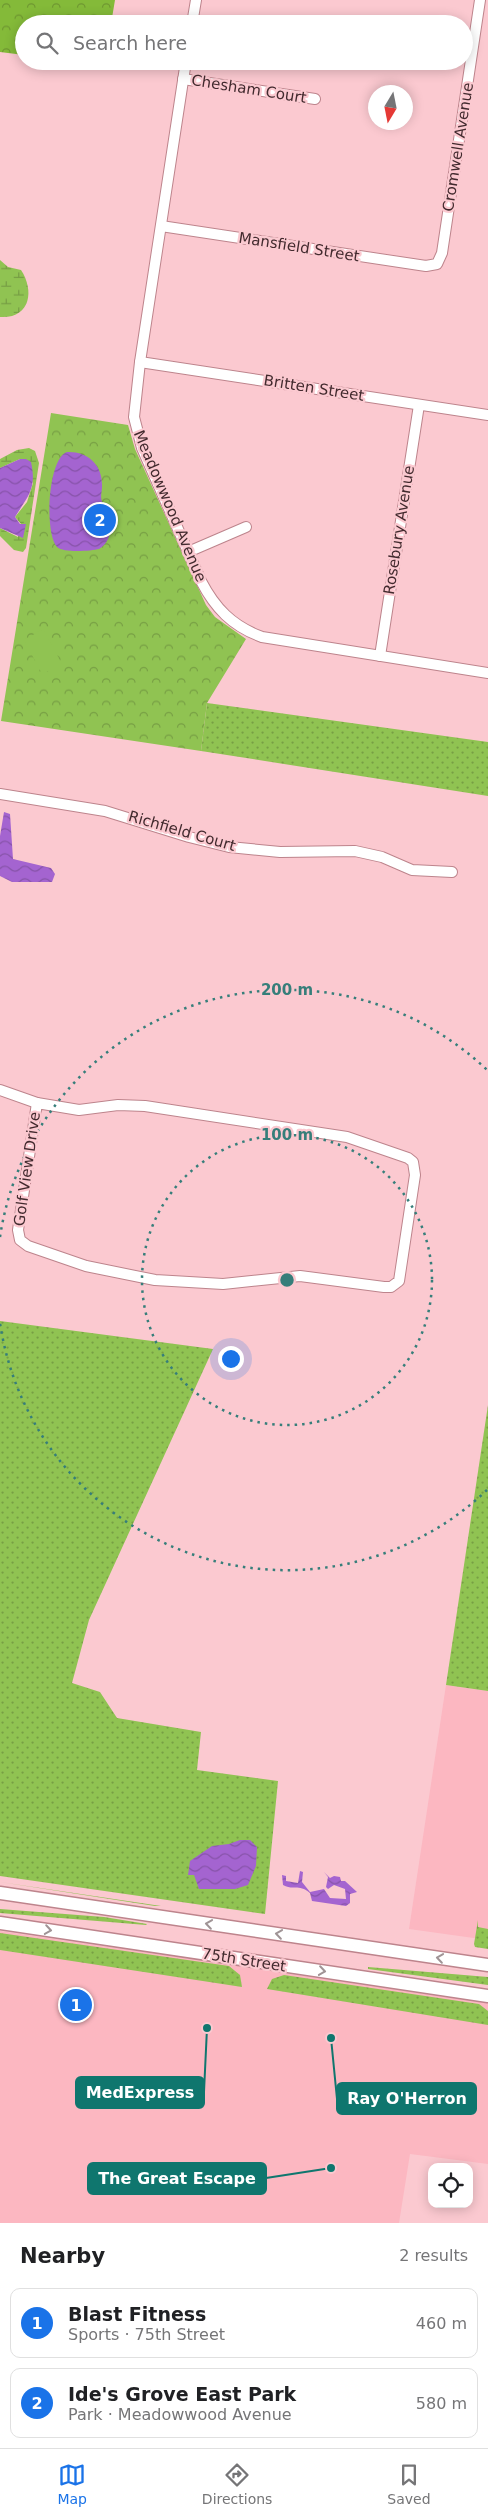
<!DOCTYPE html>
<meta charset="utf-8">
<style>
body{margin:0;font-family:"DejaVu Sans",sans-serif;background:#f6f6f6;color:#202124}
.controls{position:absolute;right:15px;bottom:15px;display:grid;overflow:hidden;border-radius:10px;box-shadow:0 2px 12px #0003}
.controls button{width:45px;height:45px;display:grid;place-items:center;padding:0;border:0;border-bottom:1px solid #e0e0e0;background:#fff;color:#202124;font:25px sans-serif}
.compass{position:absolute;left:368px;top:85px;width:45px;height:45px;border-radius:50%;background:#fff;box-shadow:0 2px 12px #0003;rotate:190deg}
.you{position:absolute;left:230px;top:1358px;width:18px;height:18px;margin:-12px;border:4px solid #fff;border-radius:50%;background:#1a73e8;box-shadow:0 0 0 8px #1a73e833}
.badge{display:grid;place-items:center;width:32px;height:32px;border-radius:50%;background:#1a73e8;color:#fff;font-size:16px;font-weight:700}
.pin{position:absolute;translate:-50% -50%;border:2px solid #fff;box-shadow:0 1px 5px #0006}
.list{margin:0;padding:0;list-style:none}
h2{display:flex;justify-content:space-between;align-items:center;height:65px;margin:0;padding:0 20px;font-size:21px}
h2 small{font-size:16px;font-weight:400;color:#757577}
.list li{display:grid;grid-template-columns:32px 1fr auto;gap:15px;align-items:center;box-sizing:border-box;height:70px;margin:0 10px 10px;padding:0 10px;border:1px solid #e0e0e0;border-radius:10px}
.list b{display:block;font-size:19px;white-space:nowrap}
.list p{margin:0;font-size:16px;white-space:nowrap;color:#757577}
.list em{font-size:16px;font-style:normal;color:#757577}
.icon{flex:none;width:28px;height:28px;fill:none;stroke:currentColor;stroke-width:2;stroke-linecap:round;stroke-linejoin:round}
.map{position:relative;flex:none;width:488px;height:2223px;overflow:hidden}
.search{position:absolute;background:#fff;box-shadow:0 2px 12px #0003;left:15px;right:15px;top:15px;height:55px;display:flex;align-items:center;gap:12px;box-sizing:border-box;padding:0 18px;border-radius:28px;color:#757577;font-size:19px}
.sheet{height:225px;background:#fff}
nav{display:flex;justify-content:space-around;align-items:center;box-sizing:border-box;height:70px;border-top:1px solid #e0e0e0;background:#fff;font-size:14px;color:#757577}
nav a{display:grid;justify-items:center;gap:2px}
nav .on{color:#1a73e8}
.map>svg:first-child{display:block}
.built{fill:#fcb7c1}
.grass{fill:url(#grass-dots)}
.forest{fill:url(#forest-crowns)}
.wetland{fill:url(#wetland-marsh)}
.park{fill:url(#park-crowns)}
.pitch{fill:#90c352}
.water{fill:url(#water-waves)}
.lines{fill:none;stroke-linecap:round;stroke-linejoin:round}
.minor-casing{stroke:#bd848c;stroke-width:12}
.major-casing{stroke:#bd848c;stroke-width:15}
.minor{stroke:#fff;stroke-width:10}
.major{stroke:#fff;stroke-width:12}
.oneway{stroke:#a09496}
.ring{fill:none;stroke:#367e7a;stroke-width:2.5;stroke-dasharray:2.5 5}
.labels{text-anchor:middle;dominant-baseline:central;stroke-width:4.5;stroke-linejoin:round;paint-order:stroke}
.street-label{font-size:15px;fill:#422a2e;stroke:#fbc9d0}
.centre{fill:#367e7a;stroke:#fbc9d0;stroke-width:2.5}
.ring-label{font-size:15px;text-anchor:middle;font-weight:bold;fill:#367e7a;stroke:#fbc9d0;stroke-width:4.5;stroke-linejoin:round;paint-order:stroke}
.leader{fill:none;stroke:#0f766e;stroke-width:2}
.callout-dot{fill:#0f766e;stroke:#fbc9d0;stroke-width:2}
.callout{fill:#0f766e;stroke:#0f766e;stroke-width:2}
.callout-label{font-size:16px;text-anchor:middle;font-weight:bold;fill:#fff}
</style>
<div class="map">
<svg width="488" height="2223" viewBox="0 0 488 2223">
<defs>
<pattern id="grass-dots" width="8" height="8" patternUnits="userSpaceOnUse" patternTransform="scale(1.25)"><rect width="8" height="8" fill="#90c352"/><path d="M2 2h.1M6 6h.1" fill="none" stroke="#779f44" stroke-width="1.8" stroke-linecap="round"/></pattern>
<pattern id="forest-crowns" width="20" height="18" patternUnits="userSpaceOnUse" patternTransform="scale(1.25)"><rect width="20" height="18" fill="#84ba39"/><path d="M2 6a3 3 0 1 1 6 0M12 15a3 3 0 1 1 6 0" fill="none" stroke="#6e9730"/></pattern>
<pattern id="wetland-marsh" width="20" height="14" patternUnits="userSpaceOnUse" patternTransform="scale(1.25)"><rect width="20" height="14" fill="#90c352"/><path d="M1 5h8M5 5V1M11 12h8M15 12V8" fill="none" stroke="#779f44"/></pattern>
<pattern id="park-crowns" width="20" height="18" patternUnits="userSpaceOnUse" patternTransform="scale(1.25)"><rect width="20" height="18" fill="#90c352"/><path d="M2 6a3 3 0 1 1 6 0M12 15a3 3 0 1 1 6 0" fill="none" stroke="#779f44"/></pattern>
<pattern id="water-waves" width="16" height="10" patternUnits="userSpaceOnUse" patternTransform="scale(1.25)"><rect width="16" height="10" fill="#a464d0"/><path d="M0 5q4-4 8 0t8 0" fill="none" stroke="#8753a9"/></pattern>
</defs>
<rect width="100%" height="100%" fill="#fbc9d0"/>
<g class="built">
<path d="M446,1685l42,6v249l-79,-11z"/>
<path d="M0,1931l488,72v161l-78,-10 -11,69h-399z"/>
</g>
<g class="grass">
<path d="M207,703l281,39v54l-287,-45z"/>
<path d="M0,1321l213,28 -124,271 -17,63 28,9 17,26 84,14 -4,38 81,11 -13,133 -265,-38z"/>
<path d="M488,1405v286l-42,-6z"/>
<path d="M0,1882l161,24h-6z"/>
<path d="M0,1909l104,8 43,7 -1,1 -146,-12z"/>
<path d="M478,1920v7l10,2v20l-13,-2 -1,-3z"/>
<path d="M0,1933l229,33 11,9 2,12 -242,-37z"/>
<path d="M368,1967l120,10v8l-120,-16z"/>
<path d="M284,1975l195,29 9,7v14l-221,-36 5,-10z"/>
</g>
<path class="forest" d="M0,0h115l-4,24h-87v31l-24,-3z"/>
<g class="wetland">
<path d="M0,260l8,7 13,3c14,21 9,49 -21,47z"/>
<path d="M29,448l6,3 4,12 -13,85 -3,4 -9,-2 -14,-14v-8l18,9 3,-13 -6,-7 12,-15 6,-19 -13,-24 -20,9v-9l17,-9z"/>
</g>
<path class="park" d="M51,413l77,12 7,24 71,156 9,12 31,22 -39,64 -6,48 -200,-30z"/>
<path class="pitch" d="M43,629l19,35 -20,10 -18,-34z"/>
<g class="water">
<path d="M67,452c20,-1 36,12 35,35 0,5 -2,9 0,15 1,4 5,5 6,9 4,14 4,31 -9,38 -8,2 -36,4 -42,-2 -13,-14 -9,-89 10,-95z"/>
<path d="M20,459h6l5,3c6,27 -3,34 -16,55l5,7h6l-3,14 -23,-10v-60z"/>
<path d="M4,812l6,2 3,45 38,9 4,6 -3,8h-40l-12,-6v-40z"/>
<path d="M240,1840h10l7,7 -1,19 -8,19 -13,4h-36l-5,-14h-6l2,-14 22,-15 17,-2z"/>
<path d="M300,1871l3,1 -1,10 8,10 14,-3 6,9 16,1 -1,-10 -11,-4 -6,4 -2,-2 2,-10 -4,-5 6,6 4,-2 6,1 1,4h4l12,11 -7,2v9l-4,3 -34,-5 -2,-8c-12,-10 -17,-2 -27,-8l-1,-10 4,1v5l12,2z"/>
</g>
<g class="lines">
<g class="minor-casing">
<g id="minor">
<path d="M192,24l4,-24"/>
<path d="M186,61l-46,301 -6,55 8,31 59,133c14,27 31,45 61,56l226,36"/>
<path d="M183,79l132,20"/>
<path d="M161,226l265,40 11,-2 5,-11 38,-253"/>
<path d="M140,362l348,53"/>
<path d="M188,552l58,-25"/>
<path d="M380,656l39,-251"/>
<path d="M0,794l105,17 84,26 40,10 51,5 75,-1 27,6 30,13 40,2"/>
<path d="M0,1090l37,13"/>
<path d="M37,1103l42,7 39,-5 27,1 202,31 61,21 5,4 2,13 -16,106 -8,6h-7l-84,-11 -77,8 -68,-4 -69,-14 -58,-20 -8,-6 -2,-10z"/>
</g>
</g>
<g class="major-casing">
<g id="major">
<path d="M0,1893l488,72"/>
<path d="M0,1923l488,73"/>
</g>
</g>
<use href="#minor" class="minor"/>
<use href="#major" class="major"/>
</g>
<defs><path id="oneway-chevron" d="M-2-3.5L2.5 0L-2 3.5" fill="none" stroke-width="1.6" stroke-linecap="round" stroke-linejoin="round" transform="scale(1.25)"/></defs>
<g class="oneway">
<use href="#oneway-chevron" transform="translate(209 1924) rotate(-172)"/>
<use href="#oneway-chevron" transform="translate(48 1930) rotate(9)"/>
<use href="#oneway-chevron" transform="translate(279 1934) rotate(-172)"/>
<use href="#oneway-chevron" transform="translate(440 1958) rotate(-172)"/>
<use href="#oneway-chevron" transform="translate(322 1971) rotate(8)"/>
</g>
<g class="ring">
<circle cx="287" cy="1280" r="145"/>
<path d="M487 1490A290 290 0 0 1 0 1323M0 1237A290 290 0 0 1 487 1070"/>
</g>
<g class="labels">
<g class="street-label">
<text transform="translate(249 89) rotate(9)">Chesham Court</text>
<text transform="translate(458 147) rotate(-81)">Cromwell Avenue</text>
<text transform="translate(299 247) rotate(9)">Mansfield Street</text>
<text transform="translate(314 388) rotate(9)">Britten Street</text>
<text transform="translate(170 506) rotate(67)">Meadowwood Avenue</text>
<text transform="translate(399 530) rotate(-81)">Rosebury Avenue</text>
<text transform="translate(182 831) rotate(16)">Richfield Court</text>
<text transform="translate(27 1169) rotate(-82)">Golf View Drive</text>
<text transform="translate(244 1960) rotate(9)">75th Street</text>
</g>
</g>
<circle cx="287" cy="1280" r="8" class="centre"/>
<g class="ring-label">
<text x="287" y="995">200 m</text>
<text x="287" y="1140">100 m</text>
</g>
<path class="leader" d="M207 2028L204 2092M331 2038L337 2099M331 2168L266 2178"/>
<g class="callout-dot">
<circle cx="207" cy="2028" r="5"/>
<circle cx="331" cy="2038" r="5"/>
<circle cx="331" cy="2168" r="5"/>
</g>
<g class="callout">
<rect x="76" y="2077" width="128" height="31" rx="5"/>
<rect x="337" y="2083" width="139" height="31" rx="5"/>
<rect x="88" y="2163" width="178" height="31" rx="5"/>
</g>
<g class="callout-label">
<text x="140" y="2098">MedExpress</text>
<text x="407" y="2104">Ray O'Herron</text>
<text x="177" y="2184">The Great Escape</text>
</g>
</svg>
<div class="controls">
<button><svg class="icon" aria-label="locate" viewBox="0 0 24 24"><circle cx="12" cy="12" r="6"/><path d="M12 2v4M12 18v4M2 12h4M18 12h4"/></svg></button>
</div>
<svg class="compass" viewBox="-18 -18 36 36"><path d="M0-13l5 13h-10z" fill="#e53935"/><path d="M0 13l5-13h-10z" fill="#757577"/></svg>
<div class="you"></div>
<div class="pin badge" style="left:76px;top:2005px">1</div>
<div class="pin badge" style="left:100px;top:520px">2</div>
<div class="search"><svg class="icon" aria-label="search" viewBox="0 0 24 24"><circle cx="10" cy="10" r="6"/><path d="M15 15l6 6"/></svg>Search here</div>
</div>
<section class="sheet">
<h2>Nearby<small>2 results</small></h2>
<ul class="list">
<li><span class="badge">1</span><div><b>Blast Fitness</b><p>Sports · 75th Street</p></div><em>460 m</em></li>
<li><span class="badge">2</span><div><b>Ide's Grove East Park</b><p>Park · Meadowwood Avenue</p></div><em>580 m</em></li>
</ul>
</section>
<nav>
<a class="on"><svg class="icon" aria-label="map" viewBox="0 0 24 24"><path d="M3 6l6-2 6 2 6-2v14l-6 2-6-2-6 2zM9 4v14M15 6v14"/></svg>Map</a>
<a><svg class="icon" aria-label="directions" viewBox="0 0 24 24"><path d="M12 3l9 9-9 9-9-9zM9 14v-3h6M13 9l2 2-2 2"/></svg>Directions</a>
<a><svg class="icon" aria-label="saved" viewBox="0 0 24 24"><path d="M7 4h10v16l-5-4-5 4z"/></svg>Saved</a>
</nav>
